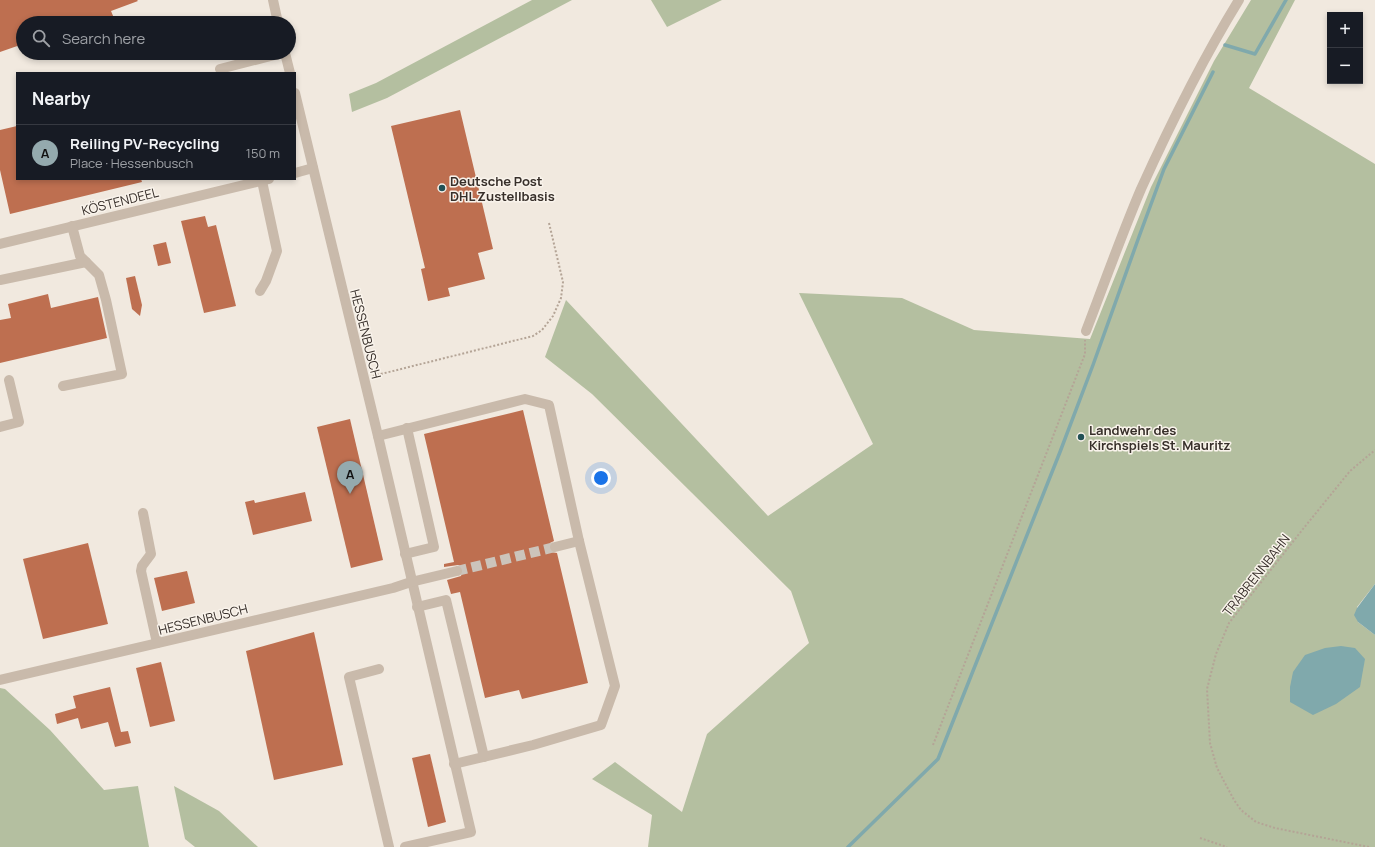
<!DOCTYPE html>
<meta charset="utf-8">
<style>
body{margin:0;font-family:Manrope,sans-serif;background:#242831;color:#f1f3f6}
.controls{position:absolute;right:12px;top:12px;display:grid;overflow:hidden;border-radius:0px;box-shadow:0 2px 6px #0003}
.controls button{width:36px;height:36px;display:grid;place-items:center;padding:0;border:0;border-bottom:1px solid #363941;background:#171b24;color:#f1f3f6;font:20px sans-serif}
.you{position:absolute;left:601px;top:478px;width:14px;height:14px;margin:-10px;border:3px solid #fff;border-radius:50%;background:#1a73e8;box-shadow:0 0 0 6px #1a73e833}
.badge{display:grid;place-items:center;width:26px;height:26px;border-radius:50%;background:#94aaae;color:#111;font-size:13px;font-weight:700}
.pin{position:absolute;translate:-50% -33px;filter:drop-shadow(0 1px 2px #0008)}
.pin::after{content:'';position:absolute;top:21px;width:14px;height:12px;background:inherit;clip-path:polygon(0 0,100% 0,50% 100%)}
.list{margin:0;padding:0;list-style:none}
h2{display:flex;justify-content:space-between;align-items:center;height:52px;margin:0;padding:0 16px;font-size:17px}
h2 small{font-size:13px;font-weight:400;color:#9ea1a6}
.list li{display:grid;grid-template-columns:26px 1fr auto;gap:12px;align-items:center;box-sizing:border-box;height:56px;padding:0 16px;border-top:1px solid #363941}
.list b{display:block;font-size:15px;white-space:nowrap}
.list p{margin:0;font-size:13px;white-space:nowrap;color:#9ea1a6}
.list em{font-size:13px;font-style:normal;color:#9ea1a6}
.icon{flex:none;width:22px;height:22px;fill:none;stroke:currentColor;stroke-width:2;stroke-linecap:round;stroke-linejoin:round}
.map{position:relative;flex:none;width:1375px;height:847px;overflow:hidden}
.search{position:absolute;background:#171b24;box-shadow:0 2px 6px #0003;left:16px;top:16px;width:280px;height:44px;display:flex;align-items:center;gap:10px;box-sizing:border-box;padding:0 14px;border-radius:22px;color:#9ea1a6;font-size:15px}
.panel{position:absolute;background:#171b24;box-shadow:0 2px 6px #0003;left:16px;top:72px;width:280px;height:108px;border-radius:0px}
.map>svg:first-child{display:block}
.green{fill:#b4bfa0}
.water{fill:#80a9ac}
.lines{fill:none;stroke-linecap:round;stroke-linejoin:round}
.stream{stroke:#80a9ac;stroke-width:3.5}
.building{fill:#be6f50}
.minor-tunnel{stroke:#ccc4bb;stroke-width:10;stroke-dasharray:10 5;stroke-linecap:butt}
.path{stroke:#b4a496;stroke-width:2;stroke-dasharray:2 2;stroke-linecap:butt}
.minor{stroke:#c9baab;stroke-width:10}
.poi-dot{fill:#225156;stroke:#f9f3eb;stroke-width:1.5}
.labels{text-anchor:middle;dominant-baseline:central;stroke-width:3;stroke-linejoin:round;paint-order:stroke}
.poi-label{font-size:13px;font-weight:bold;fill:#372f2a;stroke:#f9f3eb;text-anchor:start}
.street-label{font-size:13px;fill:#372f2a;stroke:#f9f3eb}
</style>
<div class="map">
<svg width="1375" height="847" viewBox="0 0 1375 847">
<rect width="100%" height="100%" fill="#f1e9df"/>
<g class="green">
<path d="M532,0h40l-185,98 -35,14 -3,-18 27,-11z"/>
<path d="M651,0h71l-55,27z"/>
<path d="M1251,0h44l-46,88 126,76v420l-18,23 1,15 17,13v212h-727l4,-32 -60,-36 23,-17 67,50 25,-78 102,-91 -18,-52 -199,-197 -47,-37 21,-57 202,216 105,-72 -74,-151 103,5 72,32 116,9 61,-152 63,-126z"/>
<path d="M0,688l5,1 45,41 54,60 34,-4 11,61h-149z"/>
<path d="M174,786l45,25 39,36h-63l-10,-8z"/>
</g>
<g class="water">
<path d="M1375,584v51l-17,-13 -4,-7 3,-7z"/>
<path d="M1341,646l14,2 10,11 -5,28 -24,17 -23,11 -23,-13v-15l3,-15 12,-17 20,-7z"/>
</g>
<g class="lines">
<g class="stream">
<path d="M1225,45l30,9 31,-54"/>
<path d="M848,847l90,-88 122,-307 33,-87 47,-131 24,-65 49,-97"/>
</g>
</g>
<g class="building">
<path d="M0,0h137l1,1 -27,10 5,12h-93v21l-23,8z"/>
<path d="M460,110l33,139 -15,4 7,26 -37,9 2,8 -22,5 -7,-32 4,-1 -34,-142z"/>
<path d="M17,126v53h124l1,3 -132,32 -10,-44v-40z"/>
<path d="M205,216l3,11 8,-2 20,81 -32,7 -23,-92z"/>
<path d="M166,242l5,21 -13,3 -5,-21z"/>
<path d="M135,276l7,29 -2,11 -8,-7 -6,-31z"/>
<path d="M48,294l3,14 47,-11 9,41 -107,25v-43l11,-2 -3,-14z"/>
<path d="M523,410l31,131 -4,2 -1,5 2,4 6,1 31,130 -66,16 -3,-9 -34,8 -25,-106 -9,2 -4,-14 14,-4 2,-6 -2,-4 -3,-1 -14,2v-3l10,-2 -30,-128z"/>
<path d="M350,419l33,141 -32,8 -34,-141z"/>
<path d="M305,492l7,29 -59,14 -8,-33 9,-2 1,3z"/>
<path d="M88,543l20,81 -65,15 -20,-80z"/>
<path d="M187,571l8,32 -33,8 -8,-33z"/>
<path d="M314,632l29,133 -69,15 -28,-129z"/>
<path d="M161,662l14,59 -25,6 -14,-59z"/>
<path d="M110,687l11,45 7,-1 3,12 -16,4 -7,-25 -27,7 -3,-11 -21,6 -2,-10 21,-6 -3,-12z"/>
<path d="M430,754l16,68 -18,5 -16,-69z"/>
</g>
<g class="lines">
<path class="minor-tunnel" d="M457,571l98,-24"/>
<g class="path">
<path d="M373,376l160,-40 9,-6 11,-14 8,-18 2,-16 -14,-59"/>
<path d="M933,745l152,-391v-14"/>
<path d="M1200,838l27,9"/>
<path d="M1369,847l-94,-19 -19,-6 -15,-12 -7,-10 -17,-32 -7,-25 -3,-54 9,-35 13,-31 74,-94 47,-58 25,-21"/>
</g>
<g class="minor">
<path d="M273,0l5,23"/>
<path d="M285,53l5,20"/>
<path d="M220,69l62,-16"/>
<path d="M295,93l83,343 93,396 -66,15"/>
<path d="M295,173l18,-5"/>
<path d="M0,244l269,-65"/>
<path d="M0,280l86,-18"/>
<path d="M260,291l6,-10 11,-30 -15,-70"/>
<path d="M1086,331c18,-47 35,-95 55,-142 29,-64 61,-129 98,-189"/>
<path d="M63,386l59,-12 -16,-74 -7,-25 -19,-19 -8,-30"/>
<path d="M0,427l19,-5 -10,-42"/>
<path d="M378,436l147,-37 24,6 30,136 36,145 -14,39 -68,20 -79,19"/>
<path d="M143,513l8,41 -9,12 -1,5 16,72"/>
<path d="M555,547l24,-6"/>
<path d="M405,554l29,-7 -27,-119"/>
<path d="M417,607l29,-7 38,157"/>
<path d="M379,669l-30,8 40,170"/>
<path d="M0,680l393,-92 18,-6 46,-11"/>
</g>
</g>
<g class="poi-dot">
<circle cx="442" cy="188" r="4"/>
<circle cx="1081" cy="437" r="4"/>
</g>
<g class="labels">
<g class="poi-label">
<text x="450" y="181">Deutsche Post<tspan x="450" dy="15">DHL Zustellbasis</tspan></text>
<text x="1089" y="430">Landwehr des<tspan x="1089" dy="15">Kirchspiels St. Mauritz</tspan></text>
</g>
<g class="street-label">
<text transform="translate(120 201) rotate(-14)">KÖSTENDEEL</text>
<text transform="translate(366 334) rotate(76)">HESSENBUSCH</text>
<text transform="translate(1256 575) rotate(-52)">TRABRENNBAHN</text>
<text transform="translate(203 619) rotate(-14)">HESSENBUSCH</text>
</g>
</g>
</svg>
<div class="controls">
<button>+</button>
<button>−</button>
</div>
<div class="you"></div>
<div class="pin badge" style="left:350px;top:494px">A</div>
<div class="search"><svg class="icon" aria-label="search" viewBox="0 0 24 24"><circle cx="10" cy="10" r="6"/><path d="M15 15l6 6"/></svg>Search here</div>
<section class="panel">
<h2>Nearby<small></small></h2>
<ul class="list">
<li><span class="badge">A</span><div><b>Reiling PV-Recycling</b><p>Place · Hessenbusch</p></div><em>150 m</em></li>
</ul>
</section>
</div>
